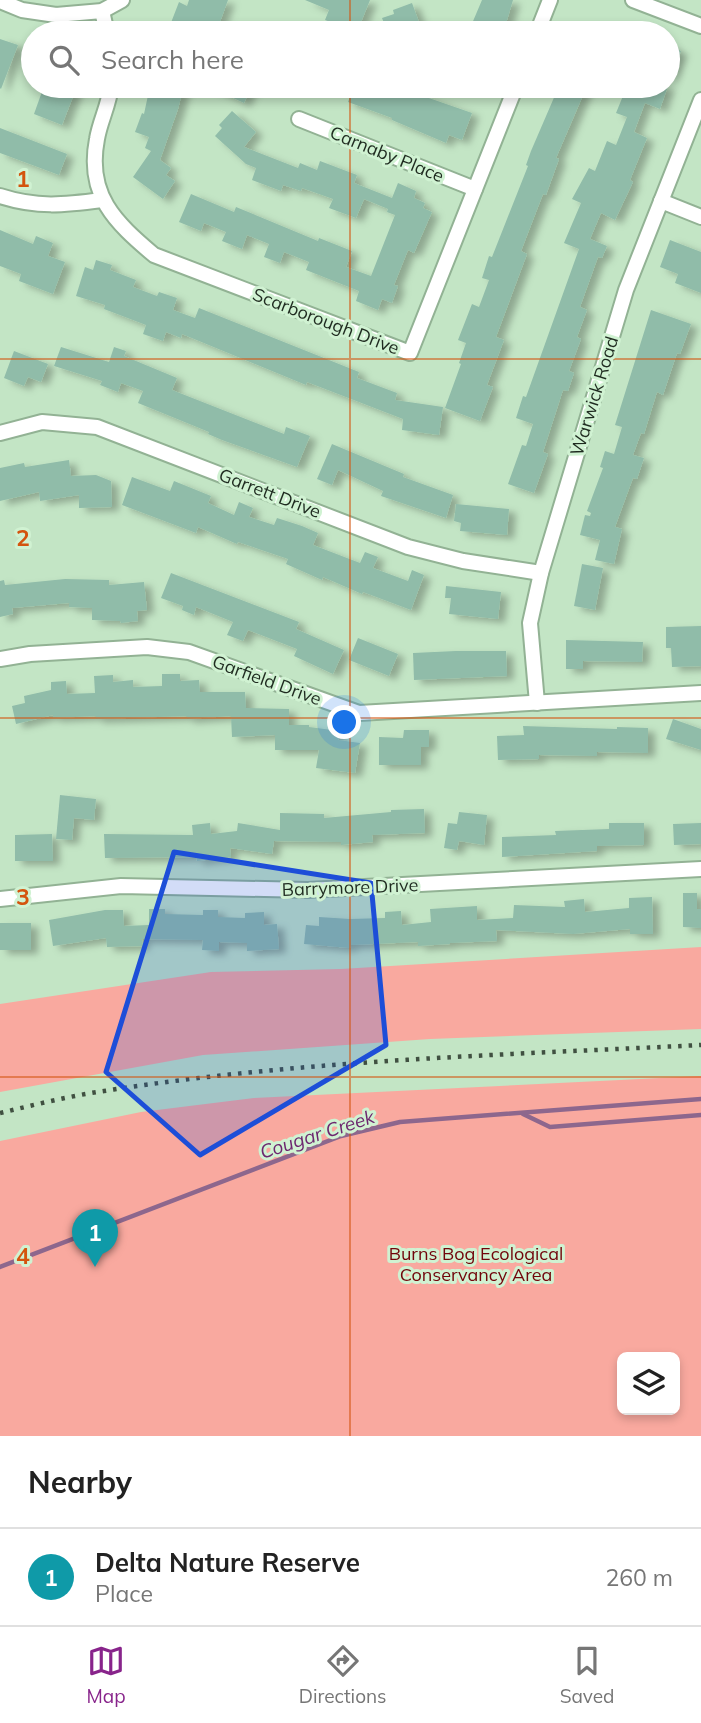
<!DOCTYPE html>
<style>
body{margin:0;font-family:Mulish,sans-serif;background:#f6f6f6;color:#222}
.controls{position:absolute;right:21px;bottom:21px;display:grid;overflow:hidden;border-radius:10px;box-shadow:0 4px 10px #0003}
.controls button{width:63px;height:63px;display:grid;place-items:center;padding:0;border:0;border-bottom:2px solid #e0e0e0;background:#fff;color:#222;font:35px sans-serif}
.you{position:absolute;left:345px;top:723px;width:24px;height:24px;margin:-18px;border:5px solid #fff;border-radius:50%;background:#1a73e8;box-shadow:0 0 0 10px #1a73e833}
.badge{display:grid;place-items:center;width:46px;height:46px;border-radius:50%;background:#88248b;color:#fff;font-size:23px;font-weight:700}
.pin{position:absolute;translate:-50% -58px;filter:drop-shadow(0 2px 4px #0008)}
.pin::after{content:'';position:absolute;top:37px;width:24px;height:21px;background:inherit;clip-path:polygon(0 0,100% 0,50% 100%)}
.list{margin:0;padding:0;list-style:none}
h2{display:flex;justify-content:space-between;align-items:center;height:91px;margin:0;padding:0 28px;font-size:30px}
h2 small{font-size:23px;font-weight:400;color:#767676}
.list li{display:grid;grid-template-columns:46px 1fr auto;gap:21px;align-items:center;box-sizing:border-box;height:98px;padding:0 28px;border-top:2px solid #e0e0e0}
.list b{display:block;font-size:26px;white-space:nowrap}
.list p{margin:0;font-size:23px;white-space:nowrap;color:#767676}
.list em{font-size:23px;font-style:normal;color:#767676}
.icon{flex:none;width:38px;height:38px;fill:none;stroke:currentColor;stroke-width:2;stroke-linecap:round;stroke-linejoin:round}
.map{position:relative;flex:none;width:701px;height:1436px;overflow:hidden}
.search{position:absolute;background:#fff;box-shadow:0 4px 10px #0003;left:21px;right:21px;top:21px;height:77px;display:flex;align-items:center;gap:18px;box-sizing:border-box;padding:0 24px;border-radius:38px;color:#767676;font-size:26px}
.sheet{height:189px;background:#fff}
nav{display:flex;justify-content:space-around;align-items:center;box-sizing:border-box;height:98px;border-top:2px solid #e0e0e0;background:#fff;font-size:19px;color:#767676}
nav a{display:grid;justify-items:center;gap:4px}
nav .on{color:#88248b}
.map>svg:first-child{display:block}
.green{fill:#f9a99f;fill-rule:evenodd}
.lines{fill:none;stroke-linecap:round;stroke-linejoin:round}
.stream{stroke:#8d678d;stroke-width:4.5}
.building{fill:#90bca9;filter:url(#shadow)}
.minor-casing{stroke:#92b294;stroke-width:18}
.minor{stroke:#fff;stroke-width:14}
.rail{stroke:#405041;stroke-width:4.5;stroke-dasharray:3.5 7;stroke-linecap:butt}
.marked{fill:#1d4ed8;fill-opacity:0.2;stroke:#1d4ed8;stroke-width:5;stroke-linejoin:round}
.grid{fill:none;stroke:#d4540e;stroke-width:2;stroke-opacity:0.55}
.labels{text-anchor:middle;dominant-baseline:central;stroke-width:6;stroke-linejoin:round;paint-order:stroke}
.street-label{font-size:18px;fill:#1f2b20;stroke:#d0f2d2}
.park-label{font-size:18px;fill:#71040a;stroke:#d0f2d2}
.water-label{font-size:19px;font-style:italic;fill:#6d266f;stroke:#d0f2d2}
.grid-label{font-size:23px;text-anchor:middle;font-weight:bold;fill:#d4540e;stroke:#d0f2d2;stroke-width:6;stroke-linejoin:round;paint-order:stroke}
</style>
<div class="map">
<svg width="701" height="1436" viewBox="0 0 701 1436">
<defs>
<filter id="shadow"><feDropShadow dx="7" dy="4" stdDeviation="3.5" flood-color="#0004"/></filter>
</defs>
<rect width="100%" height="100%" fill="#c3e5c5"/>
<g class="green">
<path d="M701,947v82l-271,10 -227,16 -203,37v-88l211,-32 130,-3z"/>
<path d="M701,1076v360h-701v-295l141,-29 113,-14zM675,1357v53h-53v-53z"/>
</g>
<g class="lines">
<g class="stream">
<path d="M523,1114l27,13 151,-12"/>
<path d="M0,1267l341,-131 59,-14 301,-23"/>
</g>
</g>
<g class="building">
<path d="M189,0h39l-12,33h-49l12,-31 8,4z"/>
<path d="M305,0h65l-13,32 -32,-12 4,-10z"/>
<path d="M482,0h31l-8,27 -4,-2 -4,8h-29z"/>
<path d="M412,3l11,30h-35l-6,-15 12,-4 -1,-4z"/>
<path d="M0,39l18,6 -17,44 -1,-1z"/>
<path d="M668,45l13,6 -13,31z"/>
<path d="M44,86h24l8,3 -14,36 -28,-11z"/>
<path d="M150,86h34l-6,23 -18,51 11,8 -5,7 9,6 -12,18 -30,-22 18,-26 -6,-3 4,-11 -14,-5 7,-19 2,1z"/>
<path d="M208,86h44l-8,17z"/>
<path d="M354,86h23l24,9 2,-6 69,24 -10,27 -13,-5 -3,8 -54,-23v-2l-44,-16z"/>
<path d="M559,86h28l-31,72 3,1 -13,36 -3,-1 -22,57 6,3 -31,83 8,3 -17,45 6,2 -13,34 -35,-13 16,-44 -2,-1 7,-20 -8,-3 14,-36 7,3 10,-27 -7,-2 7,-22 3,1 36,-91 -2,-1 5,-14z"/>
<path d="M627,86h41l-8,23 -15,-6 -11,29 13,6 -17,42 3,2 -18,38 -14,-7 -11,26 17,7 -5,12 -4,-1 -18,50 7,3 -10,27 4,2 -12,32 5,2 -6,18 -5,-1 -20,62 5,2 -14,39 -26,-9 14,-39 4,1 7,-22 -17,-6 7,-22 3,1 53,-148 -15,-6 17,-40 -9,-4 17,-31 6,3 12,-30 9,4 11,-28 -11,-4z"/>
<path d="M232,111l24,21 -12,15 54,21 2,-5 17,7 3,-9 37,14 -3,8 38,15 6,-15 18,8 -2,7 11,5 -2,5 9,4 -18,41 -6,-3 -14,35 4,1 -6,17 -10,-4 -4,11 -22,-9 3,-10 -53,-21 3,-8 -25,-10 -4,11 -16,-6 5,-13 -22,-9 -5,14 -20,-8 4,-9 -22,-9 -3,8 -22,-9 12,-28 43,18 2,-5 82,34 1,-3 33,13 -6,16 25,9 24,-61 -8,-3 1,-3 -24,-10 -8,19 -27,-10 4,-9 -31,-11 -1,3 -18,-6 -2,6 -29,-11 4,-12 -10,-4 -31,-28 7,-8 -3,-3z"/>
<path d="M0,128l67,26 -8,21 -59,-22z"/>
<path d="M0,230l33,14 3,-8 17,7 -5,13 17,6 -12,32 -34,-13 2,-7 -21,-8z"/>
<path d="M670,240l31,12v41l-26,-10 3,-9 -18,-7z"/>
<path d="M96,260l16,5 -2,5 26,10 -3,7 24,9 2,-4 18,6 -4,12 22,8 4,-10 160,64 -2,6 40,15 -2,7 48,7 -4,28 -37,-5 1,-11 -96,-37 -1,3 -124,-51 -1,4 -15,-6 -3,9 -20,-7 3,-9 -42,-16 1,-4 -29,-9 9,-29 8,3z"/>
<path d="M651,310l40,14 -11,30 -3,-1 -14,42 -6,-3 -13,42 -3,-1 -8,22 11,3 -7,21 -4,-1 -18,49 7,2 -8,35 -19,-4 5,-20 -20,-5 5,-20 5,1 1,-3 -4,-2 16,-43 -3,-1 5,-16 9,3 8,-27 -7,-2z"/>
<path d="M61,347l48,15 5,-15 12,4 -2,5 53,22 -5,12 112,44 2,-7 24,9 -13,31 -75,-27 -14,-6 1,-2 -71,-29 5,-12 -22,-8 -3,9 -18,-7 2,-4 -48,-15z"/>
<path d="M14,351l34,13 -7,18 -13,-5 -4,9 -20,-8z"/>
<path d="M332,444l72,30 -1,3 50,18 -7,23 -65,-22 2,-5 -45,-21 -6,15 -15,-6z"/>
<path d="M69,460l2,16 25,-1 15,6 1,26 -33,1v-13l-39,6 -1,-9 -39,9v-33l24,-5 1,4z"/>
<path d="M132,477l38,14 4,-10 37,15 -3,7 26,12 5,-13 14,6 -4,9 25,8 3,-7 25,8 16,7 -5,12 47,18 5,-11 13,5 -5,11 35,13 4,-11 12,5 -13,35 -48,-18 -1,2 -39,-17 -1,3 -36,-16 2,-5 -50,-17 -1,2 -39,-17 -2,6 -74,-28z"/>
<path d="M456,504l53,5 -2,26 -47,-4 1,-8 -7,-2z"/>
<path d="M582,564l21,4 -8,42 -21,-4z"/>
<path d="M171,573l128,49 -3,7 48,21 -11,24 -39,-18 3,-7 -49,-19 -5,11 -16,-6 6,-13 -37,-15 -2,8 -12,-5 1,-4 -22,-8z"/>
<path d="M65,579l44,1v5l35,-3 3,28 -10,1 1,10 -17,2 -1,-2 -28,-1v-12l-23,-1v-4l-57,5 1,6 -13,3v-36l4,-1 1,5z"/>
<path d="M446,586l55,6 -3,27 -49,-5 2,-16h-6z"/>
<path d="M701,626v40l-29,1 -1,-19h-5v-21z"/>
<path d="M358,638l40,16 -9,22 -40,-16z"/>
<path d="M566,640l77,2 -1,20 -59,-1v8h-17z"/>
<path d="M456,651h50l1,25 -93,4 -1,-27z"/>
<path d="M162,674h18v7l19,-1 1,12h45l1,16 43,1v16h20v2l31,4 -2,9 22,3 -5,30 -39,-5 3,-18h-44v-15l-43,2 -1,-21 -44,3v-3l-91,3v-3l-43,2v-3l-37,9 -4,-18 13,-3 -1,-7 27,-6v-8l15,-1 1,13 28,-1 -1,-17 19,-1v7l20,-2v7l29,-1z"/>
<path d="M673,719l28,10v21l-35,-11z"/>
<path d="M523,726l94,3v-2l31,1v25l-51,-1v4l-58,-1v4l-41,1 -1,-24 27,-1z"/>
<path d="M404,730h25v17h-8v18h-42v-28l24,1z"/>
<path d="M60,795l36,4 -2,21 -20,-2 -2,22 -16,-1z"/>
<path d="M424,809l1,24 -53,2 1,7 -32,3v-3l-67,-1 -2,13 -42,-6 1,9 -34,4 -1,-4 -91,1 -1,-24 89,1 -1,-10 18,-2 1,11 26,-3 1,-8 42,7v-17l44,1v4l67,-6v-2z"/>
<path d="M459,812l28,3 -3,30 -25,-4 -2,9 -13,-2 4,-25 9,1z"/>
<path d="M609,823h35v22l-47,1v5l-95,6v-20l54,-2 -1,-4 54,-2z"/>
<path d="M701,823v21l-27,1 -1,-21z"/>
<path d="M52,834l1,27h-38v-26z"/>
<path d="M683,893h14v16h4v19l-18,-1z"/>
<path d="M652,897l1,37h-23v-5l-57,5 -77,-4 1,11 -47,2v1l-32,2v-4l-67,3 -1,3 -46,-4 2,-19 13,1v-9l31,2 35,-1v-6l16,-1 1,14 29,-3 -1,-13 47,-3v14l36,-2 1,-13 51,2 -1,-6 20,-2 1,13 44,-4v-10z"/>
<path d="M149,909h16v5l38,1v-5h15v7l27,1v-5l19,-1v13l13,-1 2,25 -32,2v-8l-28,-1v9l-17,-1 1,-10 -61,-1 1,7 -36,1 -1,-9 -53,8 -4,-26 56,-10h18l1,16 25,-1z"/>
<rect x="0" y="923" width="31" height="27"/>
</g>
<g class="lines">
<g class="minor-casing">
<g id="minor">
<path d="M633,0l68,26"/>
<path d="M0,1l22,9 34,5 46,-4 20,-11"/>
<path d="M102,11l5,22"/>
<path d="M537,33l13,-33"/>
<path d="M111,86c-2,19 -11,35 -14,53 -11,56 18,83 57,116l256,98 106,-267"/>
<path d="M299,119l176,70"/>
<path d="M0,196c37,12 64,9 102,4"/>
<path d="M661,201l40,16"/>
<path d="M0,433l42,-11 55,5 311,120 55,14 78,12"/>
<path d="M0,659l30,-5 117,-7 42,5 170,61 342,-20"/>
<path d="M537,703l-7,-80 11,-50 85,-283 75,-190"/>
<path d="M0,899l121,-13 187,4 393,-21"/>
</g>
</g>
<use href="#minor" class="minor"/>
<path class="rail" d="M0,1113c34,-8 69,-17 104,-22 197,-31 398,-36 597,-46"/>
</g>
<path class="marked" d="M174,852l197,31 15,162 -186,110 -94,-83z"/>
<path class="grid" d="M350,0v33M350,86v1350M0,359h701M0,718h701M0,1077h701"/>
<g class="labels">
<g class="street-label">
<text transform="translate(387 154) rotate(22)">Carnaby Place</text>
<text transform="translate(326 321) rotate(21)">Scarborough Drive</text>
<text transform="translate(594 396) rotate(-73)">Warwick Road</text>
<text transform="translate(270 493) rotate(21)">Garrett Drive</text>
<text transform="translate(267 680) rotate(20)">Garfield Drive</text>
<text transform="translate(350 887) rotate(-2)">Barrymore Drive</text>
</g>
<g class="park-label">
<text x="476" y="1253">Burns Bog Ecological<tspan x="476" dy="21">Conservancy Area</tspan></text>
</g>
<g class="water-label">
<text transform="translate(317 1134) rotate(-18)">Cougar Creek</text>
</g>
</g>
<g class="grid-label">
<text x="23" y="187">1</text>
<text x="23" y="546">2</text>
<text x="23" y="905">3</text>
<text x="23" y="1264">4</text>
</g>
</svg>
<div class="controls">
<button><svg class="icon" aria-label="layers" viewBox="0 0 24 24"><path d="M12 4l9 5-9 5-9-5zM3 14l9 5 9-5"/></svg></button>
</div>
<div class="you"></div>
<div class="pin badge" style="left:95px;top:1267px;background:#0f9aa8">1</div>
<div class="search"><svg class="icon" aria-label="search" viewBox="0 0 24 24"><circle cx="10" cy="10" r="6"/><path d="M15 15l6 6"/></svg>Search here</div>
</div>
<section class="sheet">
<h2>Nearby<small></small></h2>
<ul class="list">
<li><span class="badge" style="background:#0f9aa8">1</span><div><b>Delta Nature Reserve</b><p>Place</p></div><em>260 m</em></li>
</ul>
</section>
<nav>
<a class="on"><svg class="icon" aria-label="map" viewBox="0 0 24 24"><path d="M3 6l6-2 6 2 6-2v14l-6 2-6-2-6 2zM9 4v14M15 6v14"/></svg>Map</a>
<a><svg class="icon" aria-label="directions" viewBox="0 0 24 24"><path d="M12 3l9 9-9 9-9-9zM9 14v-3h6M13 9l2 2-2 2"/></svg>Directions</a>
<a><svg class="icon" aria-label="saved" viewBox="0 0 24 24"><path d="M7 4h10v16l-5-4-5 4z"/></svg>Saved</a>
</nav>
